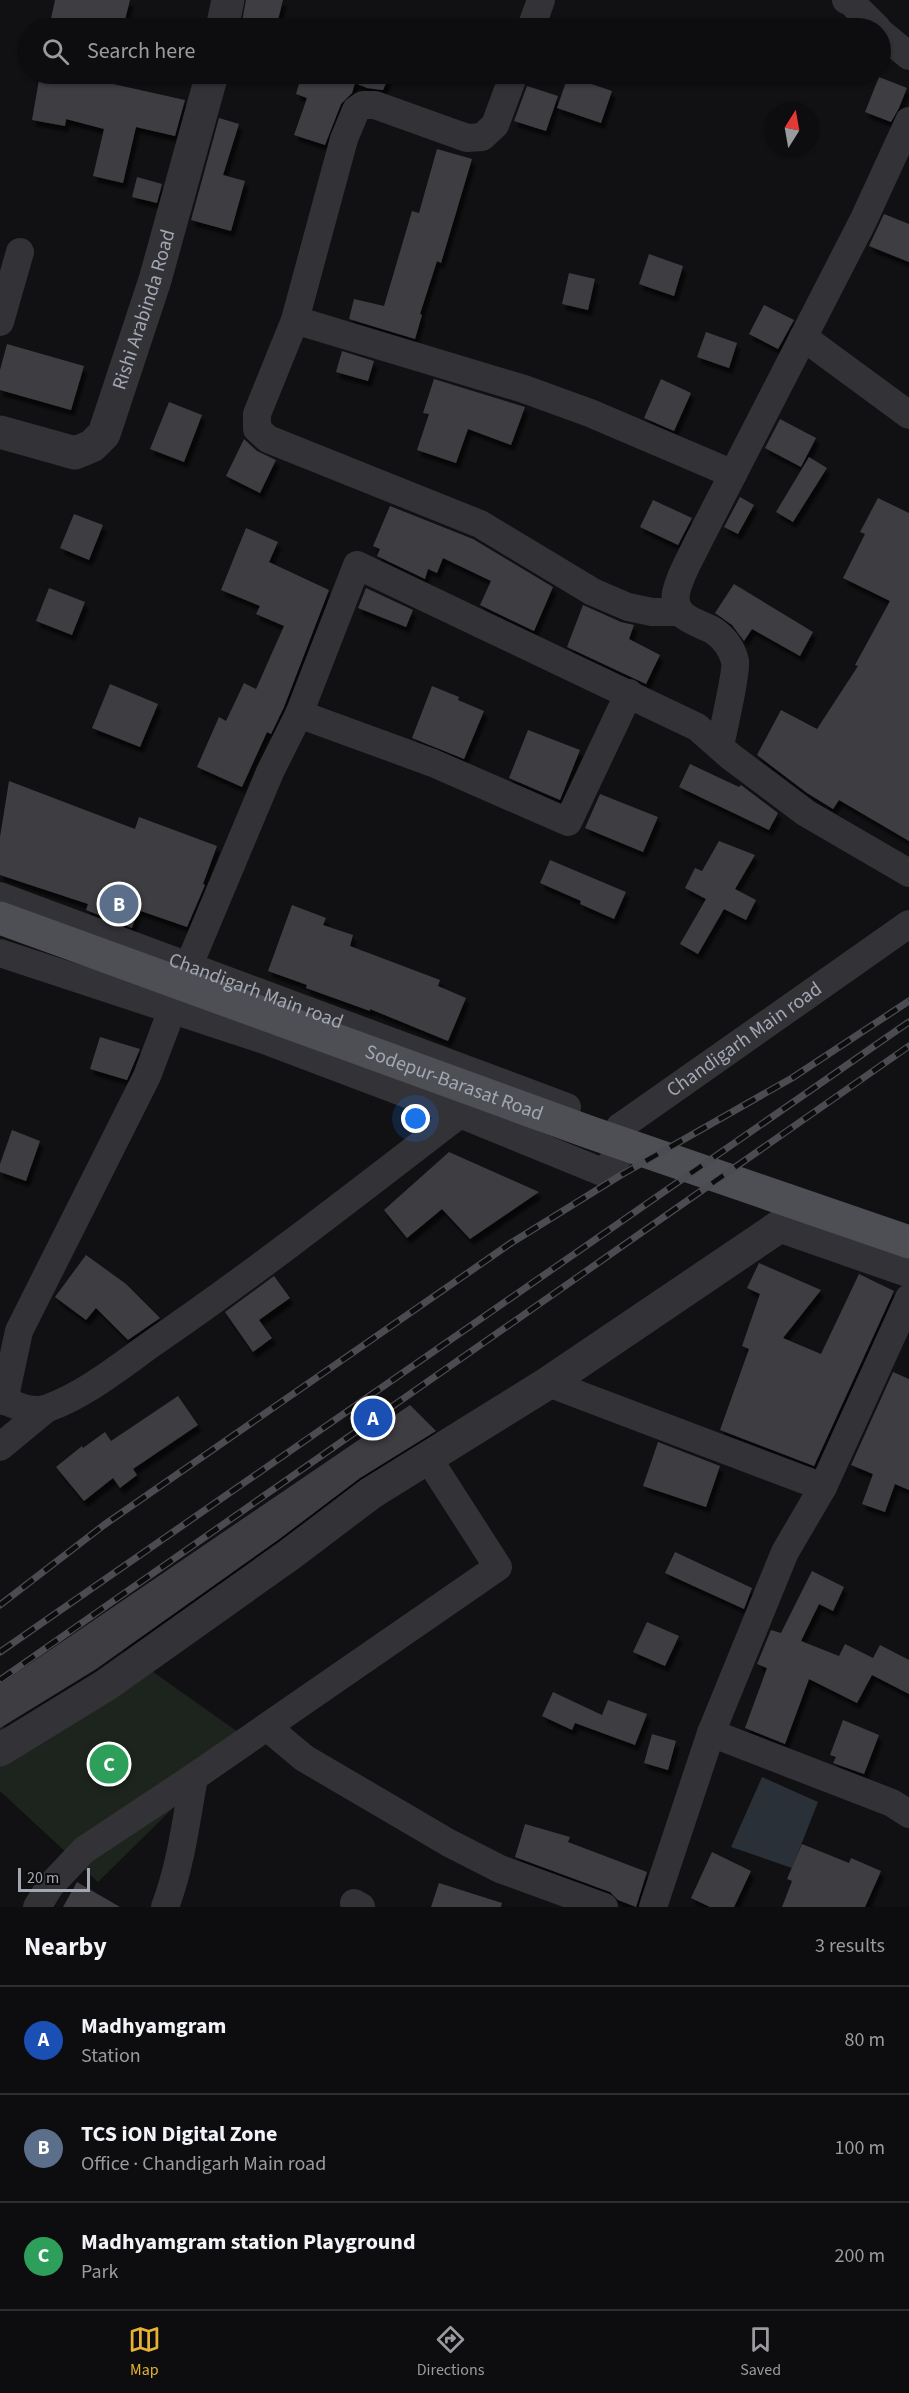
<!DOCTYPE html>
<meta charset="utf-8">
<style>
body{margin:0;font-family:"Source Sans 3",sans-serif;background:#161517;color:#f1f3f6}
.compass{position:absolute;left:765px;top:102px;width:54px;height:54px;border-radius:50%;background:#0d0c0e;box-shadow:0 2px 4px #0004;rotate:11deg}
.scale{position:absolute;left:18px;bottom:15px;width:72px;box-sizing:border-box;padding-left:6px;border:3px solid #a2a7b2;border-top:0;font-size:16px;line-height:21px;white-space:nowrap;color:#a2a7b2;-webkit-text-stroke:4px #0c0c0d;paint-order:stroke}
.you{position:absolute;left:416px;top:1119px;width:21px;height:21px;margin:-15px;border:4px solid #fff;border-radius:50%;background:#1a73e8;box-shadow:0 0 0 9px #1a73e833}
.badge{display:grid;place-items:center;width:39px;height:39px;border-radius:50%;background:#e7b234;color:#fff;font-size:20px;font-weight:700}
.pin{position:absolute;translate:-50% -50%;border:3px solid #fff;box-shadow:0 2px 6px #0006}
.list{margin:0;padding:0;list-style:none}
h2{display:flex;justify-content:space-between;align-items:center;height:78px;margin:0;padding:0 24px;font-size:26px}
h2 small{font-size:20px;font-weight:400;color:#9a9b9e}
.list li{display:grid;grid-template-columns:39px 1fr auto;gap:18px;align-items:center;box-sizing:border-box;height:108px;padding:0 24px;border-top:2px solid #2d2c2e}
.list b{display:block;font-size:22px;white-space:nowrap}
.list p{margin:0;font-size:20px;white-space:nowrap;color:#9a9b9e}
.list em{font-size:20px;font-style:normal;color:#9a9b9e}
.icon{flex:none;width:33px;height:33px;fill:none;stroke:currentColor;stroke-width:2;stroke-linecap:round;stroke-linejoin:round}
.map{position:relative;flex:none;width:909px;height:1907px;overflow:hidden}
.search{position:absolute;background:#0d0c0e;box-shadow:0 2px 4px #0004;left:18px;right:18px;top:18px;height:66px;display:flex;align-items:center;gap:15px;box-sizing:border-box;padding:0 21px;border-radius:33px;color:#9a9b9e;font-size:22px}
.sheet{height:402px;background:#0d0c0e}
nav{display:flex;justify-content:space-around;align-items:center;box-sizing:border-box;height:84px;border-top:2px solid #2d2c2e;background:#0d0c0e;font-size:16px;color:#9a9b9e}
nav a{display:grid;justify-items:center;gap:3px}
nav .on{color:#e7b234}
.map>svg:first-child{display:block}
.green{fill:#1d241e}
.water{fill:#2a3037}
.building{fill:#3d3e42;filter:url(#shadow)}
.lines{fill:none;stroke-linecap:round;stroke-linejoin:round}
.minor{stroke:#323237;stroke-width:28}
.tertiary{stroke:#323237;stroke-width:33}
.primary{stroke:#4e4f55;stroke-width:33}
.rail-casing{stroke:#4b4c51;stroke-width:7}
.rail{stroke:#0c0c0d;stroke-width:4.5;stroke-dasharray:14;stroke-linecap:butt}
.labels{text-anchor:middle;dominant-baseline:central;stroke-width:6;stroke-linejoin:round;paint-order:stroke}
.street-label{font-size:20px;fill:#a2a7b2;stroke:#0c0c0d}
</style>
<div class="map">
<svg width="909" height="1907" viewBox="0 0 909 1907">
<defs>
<filter id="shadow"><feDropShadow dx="3.5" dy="6" stdDeviation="1.5" flood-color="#0009"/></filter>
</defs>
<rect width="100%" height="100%" fill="#111012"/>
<path class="green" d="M98,1633l147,104 -147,145 -98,-91v-93z"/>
<path class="water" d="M762,1777l56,25 -26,66 -61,-21z"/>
<g class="building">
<path d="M55,0h75l-7,28h-74z"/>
<path d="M246,0h37l-7,28 -35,-1z"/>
<path d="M40,74h17l27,4 1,-4 29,8 -1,2 72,16 -10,36 -39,-9 -13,56 -30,-7 11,-47 -38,-10 -1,7 -33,-6z"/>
<path d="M302,74h88l-7,16 -16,-2 -12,-5 -3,10 -11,11 -16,41 -31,-10 13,-37 -11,-4z"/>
<path d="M568,76l44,15 -11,32 -44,-15z"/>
<path d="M879,77l28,11 -8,20 -8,14 -26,-10z"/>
<path d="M527,86l31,10 -12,35 -32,-10z"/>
<path d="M219,118l20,6 -16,51 22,6 -14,50 -40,-11z"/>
<path d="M437,149l35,10 -31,104 -4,-2 -17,53 2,1 -7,24 -66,-20 5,-20 30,7 28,-95 7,2z"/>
<path d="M137,177l25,7 -5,19 -25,-6z"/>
<path d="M884,214l25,10v38l-40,-16z"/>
<path d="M649,254l34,12 -9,30 -35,-12z"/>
<path d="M569,273l26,6 -7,31 -26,-6z"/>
<path d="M764,305l30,15 -16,29 -29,-15z"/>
<path d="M706,332l31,11 -8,25 -32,-11z"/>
<path d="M7,344l77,22 -13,44 -71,-20v-20z"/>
<path d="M342,351l32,10 -6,20 -32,-9z"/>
<path d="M434,379l91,28 -14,38 -43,-16 -12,34 -39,-13 12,-36 -6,-1z"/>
<path d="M661,379l30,14 -17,38 -30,-13z"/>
<path d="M169,402l33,13 -18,47 -34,-13z"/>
<path d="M780,419l36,19 -15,29 -36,-19z"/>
<path d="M244,439l13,12 19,9 -16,33 -34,-17z"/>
<path d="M809,457l18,11 -34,54 -17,-10z"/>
<path d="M740,497l14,8 -16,29 -14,-7z"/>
<path d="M878,498l31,15v328l-70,-41 -6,9 -26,-16 -50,-38 24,-45 36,19 41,-63 -3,-1 35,-64 -47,-23 22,-44 -5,-2z"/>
<path d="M653,500l39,18 -14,27 -38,-18z"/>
<path d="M390,506l83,33 80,48 -19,44 -54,-26 11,-24 -48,-23 -6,15 -9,-4 -3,10 -48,-23 3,-7 -7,-3z"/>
<path d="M74,514l29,11 -14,35 -29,-12z"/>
<path d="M246,528l32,14 -9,20 60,28 -45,117 -13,27 -4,-2 -25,55 -45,-20 22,-50 7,4 18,-38 12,6 28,-63 -28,-12 4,-8 -39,-16z"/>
<path d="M734,584l79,48 -13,24 -48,-27 -8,12 -12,-16 -17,-12z"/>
<path d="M49,588l36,14 -13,33 -36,-14z"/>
<path d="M366,588l47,22 -7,17 -48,-19z"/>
<path d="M583,605l38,17 13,3 -5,14 31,16 -14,29 -79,-37z"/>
<path d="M110,684l48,20 -18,43 -48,-19z"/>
<path d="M432,686l27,11 -1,3 26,11 -20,48 -52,-21z"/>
<path d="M528,730l52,20 -20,50 -51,-22z"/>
<path d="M690,764l49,23 2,-2 37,28 -9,17 -90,-43z"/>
<path d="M9,781l126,48 4,-12 78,29 -14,38 2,1 -18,42 -49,-17 -6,18 -46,-18 2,-6 -88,-29v-38z"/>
<path d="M600,794l58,23 -15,35 -58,-24z"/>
<path d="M719,841l36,14 -20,34 21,11 -10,20 -22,-11 -26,45 -18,-10 26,-45 -21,-11 10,-20 7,3z"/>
<path d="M550,860l76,32 -12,27 -34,-15 1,-3 -41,-18z"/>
<path d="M292,905l34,13 -3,7 30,10 -3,11 90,34 -2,6 28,12 -18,43 -78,-32v2l-64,-23 1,-3 -39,-14z"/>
<path d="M100,1037l40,12 -13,31 -37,-11z"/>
<path d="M12,1130l28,11 -14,40 -26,-9v-8z"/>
<path d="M449,1152l90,40 -69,47 -28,-30 -35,29 -23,-28z"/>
<path d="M86,1255l40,29 34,34 -32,22 -32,-32 -10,12 -31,-23z"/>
<path d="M759,1263l62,27 -38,48 38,16 38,-80 35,17 -80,175 -94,-36 29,-81 -7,-3 18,-52 -13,-6z"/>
<path d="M274,1276l16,22 -31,22 13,18 -19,14 -28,-40z"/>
<path d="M893,1372l16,7v111l-14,-6 -10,28 -23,-8 11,-30 -22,-9z"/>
<path d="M178,1396l20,29 -65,44 4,6 -17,13 -7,-10 -29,23 -28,-34 26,-21 1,2 22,-16 6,9z"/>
<path d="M410,1405l26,26 -76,47 -82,62 -182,129 -96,59v-44z"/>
<path d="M658,1442l62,24 -14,41 -63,-21z"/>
<path d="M675,1552l77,36 -8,21 -79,-36z"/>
<path d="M812,1571l32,16 -11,24 -14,-7 -18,37 38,15 6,-12 28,14 7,-13 29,15v34l-37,-19 -15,28 -48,-24 -24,65 -40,-16 22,-60 -10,-4 14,-34 10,3z"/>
<path d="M647,1622l32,14 -14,30 -32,-14z"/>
<path d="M553,1692l49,23 6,-15 39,14 -12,31 -60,-22 -3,7 -30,-14z"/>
<path d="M843,1720l36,15 -15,39 -31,-11 3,-6 -6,-2z"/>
<path d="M652,1734l24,7 -8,29 -24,-7z"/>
<path d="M525,1824l45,13 -2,5 79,30 -11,35 -18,-7 -8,-8 -95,-35z"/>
<path d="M802,1844l47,19 2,-5 30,13 -16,36h-83l10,-26 -5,-2z"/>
<path d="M712,1852l39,19 -17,36h-24l-19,-9z"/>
<path d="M77,1882l43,25h-57z"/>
<path d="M439,1883l63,20 -1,4h-70z"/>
</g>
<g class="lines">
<g class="minor">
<path d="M846,0l5,2 26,26"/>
<path d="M531,28l10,-28"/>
<path d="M880,32l29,24"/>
<path d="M514,74l-19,51 -13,12 -15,1 -92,-33h-12l-7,5 -12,29 -49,181 -38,94v15l11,10 212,85 113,68 35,15 24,5h27"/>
<path d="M295,320l229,69 66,24 143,61"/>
<path d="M0,322l20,-70"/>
<path d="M803,337l106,78"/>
<path d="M299,714l58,-149 340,162 33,29 76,57 103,60"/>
<path d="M720,746c3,-15 17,-75 15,-85 -3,-12 -11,-23 -21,-30 -17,-10 -42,-12 -38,-38 3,-16 13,-32 20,-47l167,-325 46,-100"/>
<path id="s1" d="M0,896l567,211"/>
<path d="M0,953l264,87 196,74 142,58 17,-16 1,-29"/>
<path d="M189,965l81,-193 29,-58 134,49 135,59 61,-129"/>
<path id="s2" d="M620,1127l289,-203"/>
<path d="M548,1383l275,104"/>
<path d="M0,1399c15,6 32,15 48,9 41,-15 77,-46 112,-70 103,-71 201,-148 300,-224"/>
<path d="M4,1401l15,-70 128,-255 25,-66"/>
<path d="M0,1447l46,-38"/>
<path d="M267,1727l37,31 145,85 51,26 104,38"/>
<path d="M711,1733l181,70 17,11"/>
<path d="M354,1903l7,4"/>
<path d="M37,1907l13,-21 34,-36 110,-73 304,-210 -70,-109"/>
<path d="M165,1907c16,-42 21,-86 29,-130"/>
<path d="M653,1907l58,-174 74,-181 38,-65 86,-189"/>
</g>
<g class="tertiary">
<path d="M222,28l6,-28"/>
<path id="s3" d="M0,432l75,21 17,-7 12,-12 51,-154 57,-206"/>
<path d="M0,1750l106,-65 183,-130 82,-62 177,-110 232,-157 129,45"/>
</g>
<path class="primary" id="s4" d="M0,918l589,214 320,110"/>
<g class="rail-casing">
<g id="rail">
<path d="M0,1605l104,-80 407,-282 110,-68 171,-97 117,-77"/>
<path d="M0,1652l909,-630"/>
<path d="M0,1680l909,-634"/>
</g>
</g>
<use href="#rail" class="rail"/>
</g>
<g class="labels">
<g class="street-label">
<text stroke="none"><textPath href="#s3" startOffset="244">Rishi Arabinda Road</textPath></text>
<text stroke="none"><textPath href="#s1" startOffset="273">Chandigarh Main road</textPath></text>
<text stroke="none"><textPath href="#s2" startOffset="152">Chandigarh Main road</textPath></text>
<text stroke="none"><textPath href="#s4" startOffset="483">Sodepur-Barasat Road</textPath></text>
</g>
</g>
</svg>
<svg class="compass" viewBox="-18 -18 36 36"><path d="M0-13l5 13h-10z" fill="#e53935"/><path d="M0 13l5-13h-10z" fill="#9a9b9e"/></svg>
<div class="scale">20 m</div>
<div class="you"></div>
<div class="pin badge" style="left:373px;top:1418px;background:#1a4fb4">A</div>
<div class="pin badge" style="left:119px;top:904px;background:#5c6f8a">B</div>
<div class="pin badge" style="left:109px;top:1764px;background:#2e9e5b">C</div>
<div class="search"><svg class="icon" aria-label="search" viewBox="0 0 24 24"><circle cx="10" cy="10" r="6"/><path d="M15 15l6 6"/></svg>Search here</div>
</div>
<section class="sheet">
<h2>Nearby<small>3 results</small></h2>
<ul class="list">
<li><span class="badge" style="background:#1a4fb4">A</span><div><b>Madhyamgram</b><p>Station</p></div><em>80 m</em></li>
<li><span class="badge" style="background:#5c6f8a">B</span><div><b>TCS iON Digital Zone</b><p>Office · Chandigarh Main road</p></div><em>100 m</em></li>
<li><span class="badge" style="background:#2e9e5b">C</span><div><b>Madhyamgram station Playground</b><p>Park</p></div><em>200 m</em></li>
</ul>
</section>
<nav>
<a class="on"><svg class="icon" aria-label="map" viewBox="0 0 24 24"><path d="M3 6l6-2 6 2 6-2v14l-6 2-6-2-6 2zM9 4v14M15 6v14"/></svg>Map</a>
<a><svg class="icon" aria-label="directions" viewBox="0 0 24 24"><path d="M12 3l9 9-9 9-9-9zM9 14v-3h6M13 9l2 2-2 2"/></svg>Directions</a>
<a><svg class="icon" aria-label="saved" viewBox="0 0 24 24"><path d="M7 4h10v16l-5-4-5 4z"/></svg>Saved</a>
</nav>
